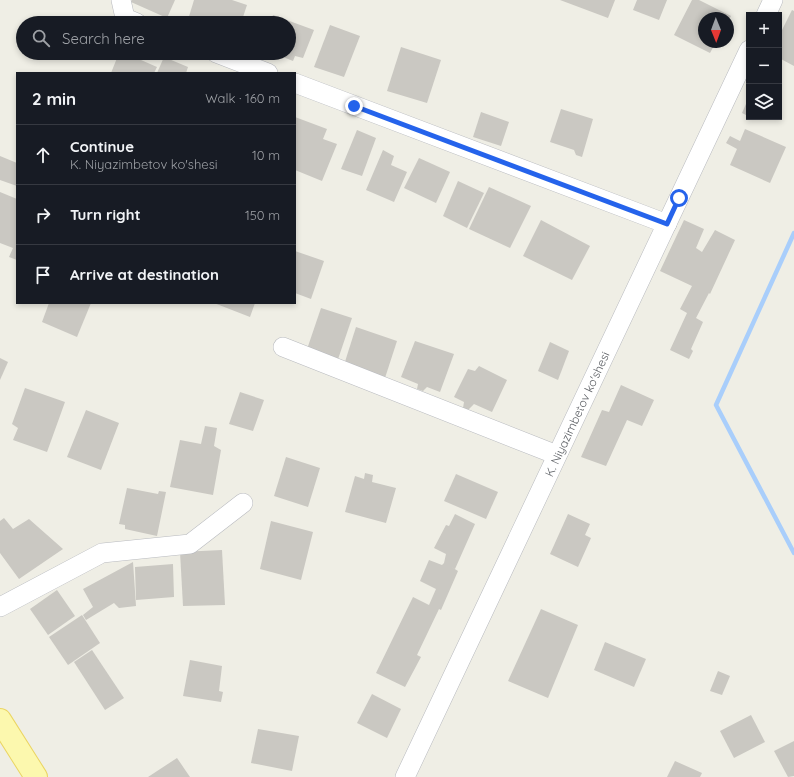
<!DOCTYPE html>
<meta charset="utf-8">
<style>
body{margin:0;font-family:Quicksand,sans-serif;background:#242831;color:#f1f3f6}
.controls{position:absolute;right:12px;top:12px;display:grid;overflow:hidden;border-radius:0px;box-shadow:0 2px 6px #0003}
.controls button{width:36px;height:36px;display:grid;place-items:center;padding:0;border:0;border-bottom:1px solid #363941;background:#171b24;color:#f1f3f6;font:20px sans-serif}
.compass{position:absolute;left:698px;top:12px;width:36px;height:36px;border-radius:50%;background:#171b24;box-shadow:0 2px 6px #0003;rotate:179deg}
.stop{position:absolute;width:12px;height:12px;margin:-9px;border:3px solid #2563eb;border-radius:50%;background:#fff}
.stop.end{background:#2563eb;border-color:#fff;box-shadow:0 1px 4px #0008}
.list{margin:0;padding:0;list-style:none}
h2{display:flex;justify-content:space-between;align-items:center;height:52px;margin:0;padding:0 16px;font-size:17px}
h2 small{font-size:13px;font-weight:400;color:#9ea1a6}
.list li{display:grid;grid-template-columns:26px 1fr auto;gap:12px;align-items:center;box-sizing:border-box;height:60px;padding:0 16px;border-top:1px solid #363941}
.list b{display:block;font-size:15px;white-space:nowrap}
.list p{margin:0;font-size:13px;white-space:nowrap;color:#9ea1a6}
.list em{font-size:13px;font-style:normal;color:#9ea1a6}
.icon{flex:none;width:22px;height:22px;fill:none;stroke:currentColor;stroke-width:2;stroke-linecap:round;stroke-linejoin:round}
.map{position:relative;flex:none;width:794px;height:777px;overflow:hidden}
.search{position:absolute;background:#171b24;box-shadow:0 2px 6px #0003;left:16px;top:16px;width:280px;height:44px;display:flex;align-items:center;gap:10px;box-sizing:border-box;padding:0 14px;border-radius:22px;color:#9ea1a6;font-size:15px}
.panel{position:absolute;background:#171b24;box-shadow:0 2px 6px #0003;left:16px;top:72px;width:280px;height:232px;border-radius:0px}
.map>svg:first-child{display:block}
.lines{fill:none;stroke-linecap:round;stroke-linejoin:round}
.stream{stroke:#a9cefb;stroke-width:4.5}
.building{fill:#cac8c2}
.minor-casing{stroke:#b8babf;stroke-width:20}
.major-casing{stroke:#ebd562;stroke-width:24}
.minor{stroke:#fff;stroke-width:19}
.major{stroke:#fcf8ae;stroke-width:22}
.route{stroke:#2563eb;stroke-width:5}
.labels{text-anchor:middle;dominant-baseline:central;stroke-width:4;stroke-linejoin:round;paint-order:stroke}
.street-label{font-size:12px;fill:#5d6065;stroke:#fff}
</style>
<div class="map">
<svg width="794" height="777" viewBox="0 0 794 777">
<rect width="100%" height="100%" fill="#efeee5"/>
<g class="lines">
<path class="stream" d="M794,233l-78,172 78,148"/>
</g>
<g class="building">
<path d="M132,0h43l-8,18 -36,-16z"/>
<path d="M194,0h38l15,5 -6,18h-54z"/>
<path d="M560,0h55l-7,18z"/>
<path d="M637,0h30l-8,20 -26,-10z"/>
<path d="M692,0h7l32,16 -3,5v-3h-24v24h12l-6,11 -36,-18z"/>
<path d="M792,10l2,1v55l-15,-8v-22z"/>
<path d="M273,15l41,15 -11,28 -8,-2 -2,5 -20,-8h16v-30h-19z"/>
<path d="M330,25l30,11 -16,41 -30,-10z"/>
<path d="M401,47l40,13 -14,43 -40,-12z"/>
<path d="M119,53h6l32,14 -3,6h-43z"/>
<path d="M164,57l24,10 -2,6h-29z"/>
<path d="M749,97v18l-1,1 -6,-3z"/>
<path d="M561,109l32,10 -11,38 -6,-2 -2,-5 -24,-8z"/>
<path d="M481,112l28,10 -8,24 -28,-9z"/>
<path d="M295,117l32,12 -4,10 14,5 -15,37 -27,-11z"/>
<path d="M745,129l41,18 -16,36 -40,-18 7,-16 -11,-6 4,-7 10,5z"/>
<path d="M357,130l19,8 -14,38 -21,-7z"/>
<path d="M383,150l11,6 -3,9 16,7 -13,30 -28,-12z"/>
<path d="M0,156l17,7v23l-17,-6z"/>
<path d="M419,158l31,14 -14,31 -32,-15z"/>
<path d="M458,181l26,12 -17,35 -24,-12z"/>
<path d="M489,187l42,19 -21,42 -41,-19z"/>
<path d="M0,192l17,7v61l-8,-3 4,-9 -13,-5z"/>
<path d="M541,220l49,26 -18,34 -49,-24z"/>
<path d="M684,220l20,9 -8,19 6,4 13,-22 20,10 -25,54 -1,-1 -13,25 7,4 -12,27 2,2 -4,8 -19,-9 17,-37 -7,-4 12,-23 -32,-15z"/>
<path d="M295,251l29,10 -13,38 -16,-6z"/>
<path d="M49,303h42l-14,34 -35,-15z"/>
<path d="M214,303h41l-5,14z"/>
<path d="M321,308l31,10 -19,56 -31,-10z"/>
<path d="M356,327l41,14 -13,40 -41,-13z"/>
<path d="M415,341l39,13 -14,38 -13,-5 -4,4 -6,-2 1,-5 -17,-7z"/>
<path d="M550,342l19,9 -11,29 -20,-9z"/>
<path d="M0,358l8,4 -8,18z"/>
<path d="M479,366l28,14 -15,32 -18,-8 -6,6 -5,-2 1,-6 -10,-5 14,-28 7,2z"/>
<path d="M621,385l33,15 -12,26 -15,-6 -21,46 -25,-9 21,-47 7,2z"/>
<path d="M25,388l40,14 -18,50 -34,-12 5,-12 -6,-4z"/>
<path d="M240,392l24,8 -11,31 -24,-7z"/>
<path d="M86,410l33,13 -18,47 -34,-13z"/>
<path d="M205,426l12,2 -3,18 7,4 -8,45 -43,-8 10,-47 21,4z"/>
<path d="M286,457l34,11 -12,39 -34,-11z"/>
<path d="M365,473l8,2 -1,7 24,6 -10,35 -41,-11 10,-36 9,3z"/>
<path d="M456,474l42,18 -12,27 -42,-18z"/>
<path d="M127,488l31,6 1,-3 7,1 -9,44 -32,-7v-4l-6,-1z"/>
<path d="M455,514l20,10 -20,45 -5,-3 8,5 -17,39 -2,-1 -22,46 4,2 -16,30 -29,-14 37,-76 16,8 7,-16 -16,-8 9,-21 13,5 2,-2 2,-9 -12,-6 12,-23 3,1z"/>
<path d="M568,514l22,10 -5,11 6,3 -13,29 -28,-13z"/>
<path d="M4,518l9,11 16,-10 34,30 -44,30 -19,-26v-32z"/>
<path d="M271,521l42,11 -12,48 -41,-11z"/>
<path d="M222,550l3,55 -42,1 -3,-54z"/>
<path d="M133,562l3,44 -17,2 -5,-5 -28,17 -3,-5 10,-8 -10,-18z"/>
<path d="M173,564l1,33 -38,3 -1,-33z"/>
<path d="M57,590l18,26 -27,19 -18,-26z"/>
<path d="M541,609l37,16 -30,73 -40,-17z"/>
<path d="M82,615l18,28 -32,22 -19,-28z"/>
<path d="M605,642l41,17 -12,28 -40,-17z"/>
<path d="M92,650l32,48 -19,12 -31,-48z"/>
<path d="M190,660l32,6 -3,25 4,1 -2,10 -38,-6z"/>
<path d="M718,671l12,5 -8,19 -12,-4z"/>
<path d="M372,694l29,15 -14,29 -30,-15z"/>
<path d="M751,715l14,27 -31,16 -14,-27z"/>
<path d="M258,729l41,7 -7,35 -41,-8z"/>
<path d="M794,741v35l-6,1 -14,-26z"/>
<path d="M177,758l13,19h-42z"/>
<path d="M675,761l27,12 -2,4h-33z"/>
</g>
<g class="lines">
<g class="minor-casing">
<g id="minor">
<path d="M121,0l4,18 12,5"/>
<path d="M766,15l7,-15"/>
<path d="M216,53l52,20"/>
<path d="M295,83l372,141"/>
<path d="M283,347l274,108"/>
<path d="M0,607l102,-54 88,-9 53,-41"/>
<path d="M405,777l344,-727"/>
</g>
</g>
<g class="major-casing">
<path id="major" d="M0,720l36,57"/>
</g>
<use href="#minor" class="minor"/>
<use href="#major" class="major"/>
</g>
<g class="lines">
<path class="route" d="M354,106l313,118 12,-26"/>
</g>
<g class="labels">
<g class="street-label">
<text transform="translate(577 414) rotate(-65)">K. Niyazimbetov ko'shesi</text>
</g>
</g>
</svg>
<div class="controls">
<button>+</button>
<button>−</button>
<button><svg class="icon" aria-label="layers" viewBox="0 0 24 24"><path d="M12 4l9 5-9 5-9-5zM3 14l9 5 9-5"/></svg></button>
</div>
<svg class="compass" viewBox="-18 -18 36 36"><path d="M0-13l5 13h-10z" fill="#e53935"/><path d="M0 13l5-13h-10z" fill="#9ea1a6"/></svg>
<div class="stop" style="left:679px;top:198px"></div>
<div class="stop end" style="left:354px;top:106px"></div>
<div class="search"><svg class="icon" aria-label="search" viewBox="0 0 24 24"><circle cx="10" cy="10" r="6"/><path d="M15 15l6 6"/></svg>Search here</div>
<section class="panel">
<h2>2 min<small>Walk · 160 m</small></h2>
<ul class="list">
<li><svg class="icon" aria-label="ahead" viewBox="0 0 24 24"><path d="M12 20V5M6 11l6-6 6 6"/></svg><div><b>Continue</b><p>K. Niyazimbetov ko'shesi</p></div><em>10 m</em></li>
<li><svg class="icon" aria-label="right" viewBox="0 0 24 24"><path d="M7 20v-9h11M14 6l5 5-5 5"/></svg><div><b>Turn right</b></div><em>150 m</em></li>
<li><svg class="icon" aria-label="arrive" viewBox="0 0 24 24"><path d="M6 21V4h12l-3 4 3 4H6"/></svg><div><b>Arrive at destination</b></div></li>
</ul>
</section>
</div>
